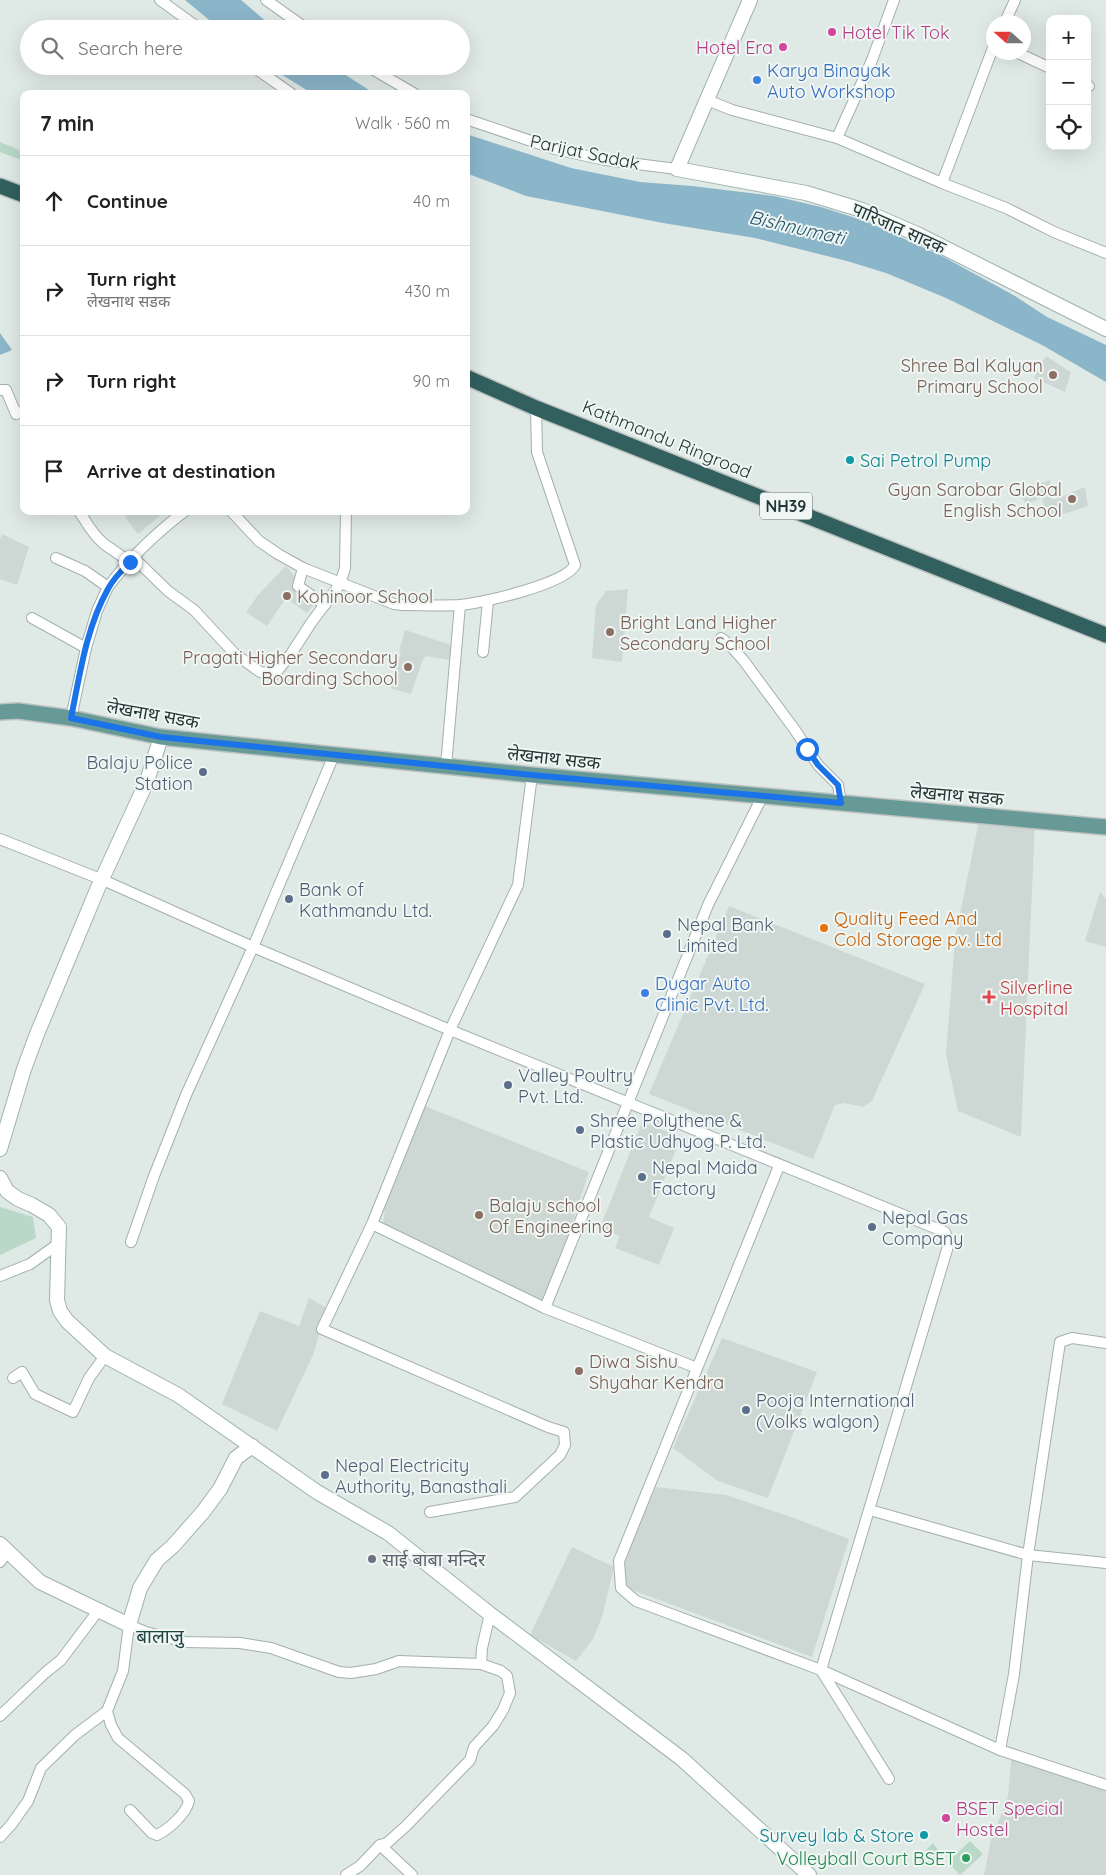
<!DOCTYPE html>
<meta charset="utf-8">
<style>
body{margin:0;font-family:Quicksand,"Noto Sans Devanagari",sans-serif;background:#f6f6f6;color:#222}
.controls{position:absolute;right:15px;top:15px;display:grid;overflow:hidden;border-radius:10px;box-shadow:0 5px 20px #0002}
.controls button{width:45px;height:45px;display:grid;place-items:center;padding:0;border:0;border-bottom:1px solid #e0e0e0;background:#fff;color:#222;font:25px sans-serif}
.compass{position:absolute;left:986px;top:15px;width:45px;height:45px;border-radius:50%;background:#fff;box-shadow:0 5px 20px #0002;rotate:291deg}
.stop{position:absolute;width:15px;height:15px;margin:-11px;border:4px solid #1a73e8;border-radius:50%;background:#fff}
.stop.end{background:#1a73e8;border-color:#fff;box-shadow:0 1px 5px #0008}
.list{margin:0;padding:0;list-style:none}
h2{display:flex;justify-content:space-between;align-items:center;height:65px;margin:0;padding:0 20px;font-size:21px}
h2 small{font-size:16px;font-weight:400;color:#767676}
.list li{display:grid;grid-template-columns:32px 1fr auto;gap:15px;align-items:center;box-sizing:border-box;height:90px;padding:0 20px;border-top:1px solid #e0e0e0}
.list b{display:block;font-size:19px;white-space:nowrap}
.list p{margin:0;font-size:16px;white-space:nowrap;color:#767676}
.list em{font-size:16px;font-style:normal;color:#767676}
.icon{flex:none;width:28px;height:28px;fill:none;stroke:currentColor;stroke-width:2;stroke-linecap:round;stroke-linejoin:round}
.map{position:relative;flex:none;width:1106px;height:1875px;overflow:hidden}
.search{position:absolute;background:#fff;box-shadow:0 5px 20px #0002;left:20px;top:20px;width:450px;height:55px;display:flex;align-items:center;gap:12px;box-sizing:border-box;padding:0 18px;border-radius:28px;color:#767676;font-size:19px}
.panel{position:absolute;background:#fff;box-shadow:0 5px 20px #0002;left:20px;top:90px;width:450px;height:425px;border-radius:10px}
.map>svg:first-child{display:block}
.built{fill:#cdd8d5}
.green{fill:#b9d8c7}
.water{fill:#8bb5c9}
.lines{fill:none;stroke-linecap:round;stroke-linejoin:round}
.street-casing{stroke:#a3b0ad;stroke-width:12}
.secondary-casing{stroke:#9fb3af;stroke-width:16}
.primary-casing{stroke:#bdc3c2;stroke-width:18}
.highway-casing{stroke:#bdc3c2;stroke-width:18}
.street{stroke:#fff;stroke-width:10}
.secondary{stroke:#fff;stroke-width:14}
.primary{stroke:#679a96;stroke-width:15}
.highway{stroke:#31605e;stroke-width:15}
.route{stroke:#1a73e8;stroke-width:6}
.hotel-dot{fill:#d1479c;stroke:#eff6f3;stroke-width:2}
.shop-dot{fill:#3f7fe0;stroke:#eff6f3;stroke-width:2}
.education-dot{fill:#8d6e63;stroke:#eff6f3;stroke-width:2}
.culture-dot{fill:#0f9aa8;stroke:#eff6f3;stroke-width:2}
.service-dot{fill:#5c6f8a;stroke:#eff6f3;stroke-width:2}
.food-dot{fill:#e8710a;stroke:#eff6f3;stroke-width:2}
.health-dot{fill:#e0444e;stroke:#eff6f3;stroke-width:2}
.worship-dot{fill:#6b7280;stroke:#eff6f3;stroke-width:2}
.leisure-dot{fill:#2e9e5b;stroke:#eff6f3;stroke-width:2}
.labels{text-anchor:middle;dominant-baseline:central;stroke-width:4;stroke-linejoin:round;paint-order:stroke}
.shield{fill:#eff6f3;stroke:#60706e;stroke-width:1}
.shield-label{font-size:16px;font-weight:bold;fill:#223735}
.hotel-label{font-size:18px;fill:#b23c85;stroke:#eff6f3;text-anchor:start}
.shop-label{font-size:18px;fill:#366cbe;stroke:#eff6f3;text-anchor:start}
.street-label{font-size:18px;fill:#223735;stroke:#eff6f3}
.education-label{font-size:18px;fill:#785e54;stroke:#eff6f3;text-anchor:start}
.culture-label{font-size:18px;fill:#0d838f;stroke:#eff6f3;text-anchor:start}
.service-label{font-size:18px;fill:#4e5e75;stroke:#eff6f3;text-anchor:start}
.food-label{font-size:18px;fill:#c56008;stroke:#eff6f3;text-anchor:start}
.health-label{font-size:18px;fill:#be3a42;stroke:#eff6f3;text-anchor:start}
.worship-label{font-size:18px;fill:#5b616d;stroke:#eff6f3;text-anchor:start}
.leisure-label{font-size:18px;fill:#27864d;stroke:#eff6f3;text-anchor:end}
.water-label{font-size:19px;font-style:italic;fill:#22536c;stroke:#eff6f3}
.neighbourhood-label{font-size:19px;fill:#204644;stroke:#eff6f3}
</style>
<div class="map">
<svg width="1106" height="1875" viewBox="0 0 1106 1875">
<rect width="100%" height="100%" fill="#dfe9e6"/>
<g class="built">
<path d="M1046,356l25,16 -6,20 -31,-14z"/>
<path d="M1050,480l3,20 32,-13 3,19 -40,13 -6,-21 -16,6 -8,-12z"/>
<path d="M123,511h38l2,2 -25,21 -11,-14z"/>
<path d="M2,534l27,13 -12,38 -17,-6v-39z"/>
<path d="M286,566l14,16 19,16 -12,15 -21,-15 -19,28 -21,-14 12,-17z"/>
<path d="M628,589l-6,73 -30,-4 4,-53 10,-14z"/>
<path d="M405,630l49,16 -4,14 -24,-4 -3,3 -12,35 -21,-6 3,-14 8,-21 -2,-2z"/>
<path d="M980,816l55,5 -14,316 -63,-26 -12,-56 9,-116z"/>
<path d="M1100,892l6,7v48l-21,-6z"/>
<path d="M729,906l196,78 -53,117 -9,6 -19,-4 -9,2 -22,54 -164,-65z"/>
<path d="M425,1106l164,66 -43,130 -163,-74 2,-26z"/>
<path d="M642,1122l39,15 -32,80 25,11 -15,37 -44,-17 5,-12 -20,-8z"/>
<path d="M309,1298l18,10 -14,47 -36,76 -55,-27 38,-93 39,15z"/>
<path d="M722,1338l95,34 -49,126 -50,-17 -45,-33z"/>
<path d="M656,1487l70,8 65,22 58,22 -37,118 -185,-69 -4,-30z"/>
<path d="M572,1547l42,20 -12,50 -9,22 -17,22 -46,-26z"/>
<path d="M1012,1750l94,36v89h-122l7,-35 17,-43z"/>
</g>
<g class="green">
<path d="M0,142l24,10v9l-24,-9z"/>
<path d="M0,1207l33,10 3,21 -36,17z"/>
<path d="M970,1841l13,13 -23,21 -12,-13z"/>
<path d="M933,1843l8,11 -10,8 -7,-10z"/>
</g>
<g class="water">
<path d="M185,0h56l34,29h-55z"/>
<path d="M268,66h64l43,28h-62z"/>
<path d="M466,134l105,34 69,14 52,4 82,10 47,11 44,14 77,35 73,40 32,21 59,28v37l-64,-37 -96,-47 -60,-25 -39,-12 -92,-23 -92,-15 -137,-27 -60,-23z"/>
<path d="M0,333l12,17 -12,5z"/>
</g>
<g class="lines">
<g class="street-casing">
<g id="street">
<path d="M160,0l40,29"/>
<path d="M266,0l41,29"/>
<path d="M1005,22l10,-22"/>
<path d="M1016,52l34,16"/>
<path d="M252,66l40,28"/>
<path d="M367,66l48,28"/>
<path d="M1087,85l2,1"/>
<path d="M707,100l25,10 105,28 105,45 64,25 48,24 52,21"/>
<path d="M466,119l89,30 50,11 72,9"/>
<path d="M837,138l35,-78 22,-60"/>
<path d="M942,183l52,-138"/>
<path d="M0,390h6l10,24 8,-3"/>
<path d="M79,511c7,11 14,24 24,32 9,7 18,12 26,19"/>
<path d="M231,511l28,30 19,13 25,14 -5,18 27,19"/>
<path d="M133,557l35,34 26,19 40,43 26,19 15,2 16,-20 20,-31 29,-39 5,-16 1,-57"/>
<path d="M56,558l29,13 23,16 -11,24 -11,37"/>
<path d="M303,568l91,36 8,1c19,0 39,1 58,0 22,-2 106,-21 115,-40l-38,-113 -1,-44"/>
<path d="M108,587c22,-29 48,-54 77,-76"/>
<path d="M32,618l54,30 -15,70"/>
<path d="M721,638l8,6 15,17 51,69 23,35 20,20 3,18"/>
<path d="M483,652l5,-51"/>
<path d="M446,766l14,-161"/>
<path d="M0,839l103,41 150,67 197,83 495,202 4,11 -128,427 68,109"/>
<path d="M779,1166l-160,395 2,27 15,13 185,69 179,80 106,35"/>
<path d="M372,1224l173,84 152,60"/>
<path d="M131,1242l23,-66 32,-81 67,-148 81,-192"/>
<path d="M0,1276l30,-12 28,-20"/>
<path d="M545,1308l163,-403 54,-108"/>
<path d="M13,1378l9,-6 13,22 38,18 16,-34 16,-22"/>
<path d="M870,1510l158,45 78,8"/>
<path d="M430,1512l85,-15 45,-42 5,-10 -1,-13 -16,-5 -226,-98 50,-105 78,-194 68,-145 14,-110"/>
<path d="M0,1562l7,-10"/>
<path d="M481,1664l1,-16 8,-34"/>
<path d="M107,1711l4,14 7,13 67,56 4,7c-3,13 -20,28 -32,34l-5,-2 -22,-23"/>
<path d="M0,1716l45,-43 16,-13 37,-49"/>
<path d="M1000,1750l14,-76 14,-119 32,-213 12,-4 34,5"/>
<path d="M0,1837l11,-12 17,-24 13,-33 34,-33 32,-24 16,-40 6,-46 17,7 39,10 55,1 31,5 68,24 12,1 25,-4 23,-8 82,3 20,7 6,5 3,17 -7,17 -10,16 -19,21 -4,13 -64,66 -19,17 -7,2 -20,21 -14,9"/>
<path d="M380,1845l32,30"/>
</g>
</g>
<g class="secondary-casing">
<g id="secondary">
<path d="M750,0l-73,169 129,24 56,17 57,25 187,94"/>
<path d="M0,1149l24,-80 13,-35 60,-144 50,-109 14,-44"/>
<path d="M0,1178l7,13 11,8 14,6 17,10 10,12 -2,73 3,11 7,10 38,35 73,39 139,97 71,41 102,81 192,145 127,116"/>
<path d="M0,1544l40,38 89,43 11,-37 17,-28 16,-14 30,-34 17,-23 16,-31 16,-12"/>
</g>
</g>
<g class="primary-casing">
<path id="primary" d="M0,712l18,-1 53,7 90,19 371,38 574,52"/>
</g>
<g class="highway-casing">
<g id="highway">
<path d="M0,186l24,9"/>
<path d="M466,377l70,31 570,227"/>
</g>
</g>
<use href="#street" class="street"/>
<use href="#secondary" class="secondary"/>
<use href="#primary" class="primary"/>
<use href="#highway" class="highway"/>
</g>
<g class="lines">
<path class="route" d="M130,562c-8,8 -17,17 -22,27 -22,39 -28,85 -37,129l90,19 371,38 309,28 -3,-18 -20,-20 -11,-16"/>
</g>
<g class="hotel-dot">
<circle cx="832" cy="32" r="5"/>
<circle cx="783" cy="47" r="5"/>
<circle cx="946" cy="1818" r="5"/>
</g>
<g class="shop-dot">
<circle cx="757" cy="80" r="5"/>
<circle cx="645" cy="993" r="5"/>
</g>
<g class="education-dot">
<circle cx="1053" cy="375" r="5"/>
<circle cx="1072" cy="499" r="5"/>
<circle cx="287" cy="596" r="5"/>
<circle cx="610" cy="632" r="5"/>
<circle cx="408" cy="667" r="5"/>
<circle cx="479" cy="1215" r="5"/>
<circle cx="579" cy="1371" r="5"/>
</g>
<g class="culture-dot">
<circle cx="850" cy="460" r="5"/>
<circle cx="924" cy="1835" r="5"/>
</g>
<g class="service-dot">
<circle cx="203" cy="772" r="5"/>
<circle cx="289" cy="899" r="5"/>
<circle cx="667" cy="934" r="5"/>
<circle cx="508" cy="1085" r="5"/>
<circle cx="580" cy="1130" r="5"/>
<circle cx="642" cy="1177" r="5"/>
<circle cx="872" cy="1227" r="5"/>
<circle cx="746" cy="1410" r="5"/>
<circle cx="325" cy="1475" r="5"/>
</g>
<circle class="food-dot" cx="824" cy="928" r="5"/>
<path class="health-dot" d="M986.5 989.5h5v5h5v5h-5v5h-5v-5h-5v-5h5z"/>
<circle class="worship-dot" cx="372" cy="1559" r="5"/>
<circle class="leisure-dot" cx="966" cy="1858" r="5"/>
<g class="labels">
<rect class="shield" x="760" y="492.5" width="52" height="27" rx="4"/>
<g class="shield-label">
<text x="786" y="506">NH39</text>
</g>
<g class="hotel-label">
<text x="842" y="32">Hotel Tik Tok</text>
<text x="773" y="47" text-anchor="end">Hotel Era</text>
<text x="956" y="1808">BSET Special<tspan x="956" dy="21">Hostel</tspan></text>
</g>
<g class="shop-label">
<text x="767" y="70">Karya Binayak<tspan x="767" dy="21">Auto Workshop</tspan></text>
<text x="655" y="983">Dugar Auto<tspan x="655" dy="21">Clinic Pvt. Ltd.</tspan></text>
</g>
<g class="street-label">
<text transform="translate(585 152) rotate(12)">Parijat Sadak</text>
<text transform="translate(899 228) rotate(24)">पारिजात सादक</text>
<text transform="translate(667 439) rotate(22)">Kathmandu Ringroad</text>
<text transform="translate(153 714) rotate(10)">लेखनाथ सडक</text>
<text transform="translate(554 758) rotate(6)">लेखनाथ सडक</text>
<text transform="translate(957 795) rotate(5)">लेखनाथ सडक</text>
</g>
<g class="education-label">
<text x="1043" y="365" text-anchor="end">Shree Bal Kalyan<tspan x="1043" dy="21">Primary School</tspan></text>
<text x="1062" y="489" text-anchor="end">Gyan Sarobar Global<tspan x="1062" dy="21">English School</tspan></text>
<text x="297" y="596">Kohinoor School</text>
<text x="620" y="622">Bright Land Higher<tspan x="620" dy="21">Secondary School</tspan></text>
<text x="398" y="657" text-anchor="end">Pragati Higher Secondary<tspan x="398" dy="21">Boarding School</tspan></text>
<text x="489" y="1205">Balaju school<tspan x="489" dy="21">Of Engineering</tspan></text>
<text x="589" y="1361">Diwa Sishu<tspan x="589" dy="21">Shyahar Kendra</tspan></text>
</g>
<g class="culture-label">
<text x="860" y="460">Sai Petrol Pump</text>
<text x="914" y="1835" text-anchor="end">Survey lab &amp; Store</text>
</g>
<g class="service-label">
<text x="193" y="762" text-anchor="end">Balaju Police<tspan x="193" dy="21">Station</tspan></text>
<text x="299" y="889">Bank of<tspan x="299" dy="21">Kathmandu Ltd.</tspan></text>
<text x="677" y="924">Nepal Bank<tspan x="677" dy="21">Limited</tspan></text>
<text x="518" y="1075">Valley Poultry<tspan x="518" dy="21">Pvt. Ltd.</tspan></text>
<text x="590" y="1120">Shree Polythene &amp;<tspan x="590" dy="21">Plastic Udhyog P. Ltd.</tspan></text>
<text x="652" y="1167">Nepal Maida<tspan x="652" dy="21">Factory</tspan></text>
<text x="882" y="1217">Nepal Gas<tspan x="882" dy="21">Company</tspan></text>
<text x="756" y="1400">Pooja International<tspan x="756" dy="21">(Volks walgon)</tspan></text>
<text x="335" y="1465">Nepal Electricity<tspan x="335" dy="21">Authority, Banasthali</tspan></text>
</g>
<g class="food-label">
<text x="834" y="918">Quality Feed And<tspan x="834" dy="21">Cold Storage pv. Ltd</tspan></text>
</g>
<g class="health-label">
<text x="1000" y="987">Silverline<tspan x="1000" dy="21">Hospital</tspan></text>
</g>
<g class="worship-label">
<text x="382" y="1559">साई बाबा मन्दिर</text>
</g>
<g class="leisure-label">
<text x="956" y="1858">Volleyball Court BSET</text>
</g>
<g class="water-label">
<text transform="translate(797 227) rotate(13)">Bishnumati</text>
</g>
<g class="neighbourhood-label">
<text x="160" y="1636">बालाजु</text>
</g>
</g>
</svg>
<div class="controls">
<button>+</button>
<button>−</button>
<button><svg class="icon" aria-label="locate" viewBox="0 0 24 24"><circle cx="12" cy="12" r="6"/><path d="M12 2v4M12 18v4M2 12h4M18 12h4"/></svg></button>
</div>
<svg class="compass" viewBox="-18 -18 36 36"><path d="M0-13l5 13h-10z" fill="#e53935"/><path d="M0 13l5-13h-10z" fill="#767676"/></svg>
<div class="stop" style="left:807px;top:749px"></div>
<div class="stop end" style="left:130px;top:562px"></div>
<div class="search"><svg class="icon" aria-label="search" viewBox="0 0 24 24"><circle cx="10" cy="10" r="6"/><path d="M15 15l6 6"/></svg>Search here</div>
<section class="panel">
<h2>7 min<small>Walk · 560 m</small></h2>
<ul class="list">
<li><svg class="icon" aria-label="ahead" viewBox="0 0 24 24"><path d="M12 20V5M6 11l6-6 6 6"/></svg><div><b>Continue</b></div><em>40 m</em></li>
<li><svg class="icon" aria-label="right" viewBox="0 0 24 24"><path d="M7 20v-9h11M14 6l5 5-5 5"/></svg><div><b>Turn right</b><p>लेखनाथ सडक</p></div><em>430 m</em></li>
<li><svg class="icon" aria-label="right" viewBox="0 0 24 24"><path d="M7 20v-9h11M14 6l5 5-5 5"/></svg><div><b>Turn right</b></div><em>90 m</em></li>
<li><svg class="icon" aria-label="arrive" viewBox="0 0 24 24"><path d="M6 21V4h12l-3 4 3 4H6"/></svg><div><b>Arrive at destination</b></div></li>
</ul>
</section>
</div>
